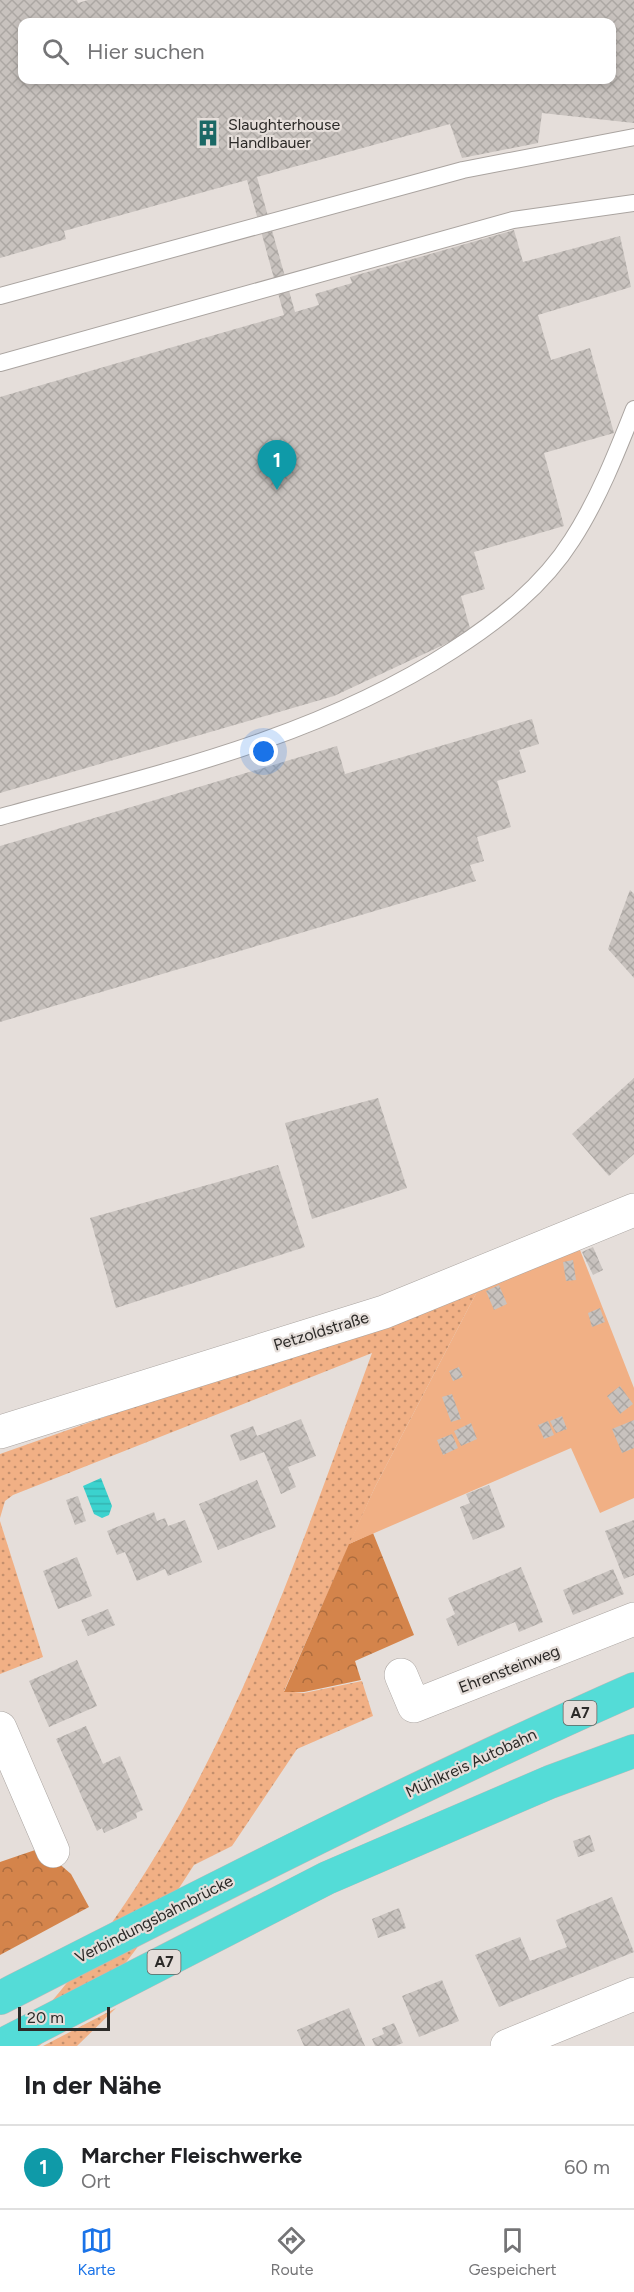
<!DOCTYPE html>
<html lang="de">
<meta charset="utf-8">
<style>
body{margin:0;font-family:Figtree,sans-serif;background:#f6f6f6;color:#202124}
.scale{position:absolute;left:18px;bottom:15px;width:92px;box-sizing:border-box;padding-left:6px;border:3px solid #2c2a28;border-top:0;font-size:16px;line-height:21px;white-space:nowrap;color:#2c2a28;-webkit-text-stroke:4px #e5deda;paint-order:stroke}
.you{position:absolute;left:264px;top:752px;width:21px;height:21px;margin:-15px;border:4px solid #fff;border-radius:50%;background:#1a73e8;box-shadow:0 0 0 9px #1a73e833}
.badge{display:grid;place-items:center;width:39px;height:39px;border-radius:50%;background:#1a73e8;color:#fff;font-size:20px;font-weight:700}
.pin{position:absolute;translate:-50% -50px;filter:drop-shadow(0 2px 3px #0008)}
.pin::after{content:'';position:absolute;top:32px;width:21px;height:18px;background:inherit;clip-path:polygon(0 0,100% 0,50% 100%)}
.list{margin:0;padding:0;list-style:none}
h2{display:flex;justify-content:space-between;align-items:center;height:78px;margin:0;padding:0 24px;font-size:26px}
h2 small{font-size:20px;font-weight:400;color:#757577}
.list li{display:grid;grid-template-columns:39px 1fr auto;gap:18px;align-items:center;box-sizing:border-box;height:84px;padding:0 24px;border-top:2px solid #e0e0e0}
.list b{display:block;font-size:22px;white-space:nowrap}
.list p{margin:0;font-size:20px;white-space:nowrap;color:#757577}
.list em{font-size:20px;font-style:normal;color:#757577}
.icon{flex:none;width:33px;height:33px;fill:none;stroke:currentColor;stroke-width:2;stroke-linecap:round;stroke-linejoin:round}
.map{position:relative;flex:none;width:634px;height:2046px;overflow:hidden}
.search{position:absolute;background:#fff;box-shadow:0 3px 9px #0003;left:18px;right:18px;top:18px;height:66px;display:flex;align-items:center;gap:15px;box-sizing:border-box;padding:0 21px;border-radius:12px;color:#757577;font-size:22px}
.sheet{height:162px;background:#fff}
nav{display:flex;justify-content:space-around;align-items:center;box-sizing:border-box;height:84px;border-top:2px solid #e0e0e0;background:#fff;font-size:16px;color:#757577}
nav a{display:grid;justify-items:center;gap:3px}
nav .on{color:#1a73e8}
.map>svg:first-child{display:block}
.grass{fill:url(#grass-dots)}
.forest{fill:url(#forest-crowns)}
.garden{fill:#f1b085}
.water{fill:url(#water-rules)}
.building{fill:url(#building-cross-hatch);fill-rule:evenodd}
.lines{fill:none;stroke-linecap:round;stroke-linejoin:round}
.service-casing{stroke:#aaa4a0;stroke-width:18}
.minor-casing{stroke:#aaa4a0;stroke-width:34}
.motorway-casing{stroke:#bbbbba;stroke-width:34}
.service{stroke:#fff;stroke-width:16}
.minor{stroke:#fff;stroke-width:33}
.motorway{stroke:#54dcd7;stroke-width:33}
.labels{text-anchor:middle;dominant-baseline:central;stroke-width:4.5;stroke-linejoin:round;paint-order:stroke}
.shield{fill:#e5deda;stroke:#64605d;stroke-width:1.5}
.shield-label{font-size:15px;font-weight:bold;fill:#2c2a28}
.poi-label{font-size:16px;fill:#2c2a28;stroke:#e5deda;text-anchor:start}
.street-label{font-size:16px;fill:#2c2a28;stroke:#e5deda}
</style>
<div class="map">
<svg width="634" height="2046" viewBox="0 0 634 2046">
<defs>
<pattern id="grass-dots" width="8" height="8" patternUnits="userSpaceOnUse" patternTransform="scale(1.5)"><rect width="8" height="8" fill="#f1b085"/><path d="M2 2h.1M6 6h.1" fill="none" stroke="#c38f6d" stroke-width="1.8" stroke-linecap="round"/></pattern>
<pattern id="forest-crowns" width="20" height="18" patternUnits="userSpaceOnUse" patternTransform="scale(1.5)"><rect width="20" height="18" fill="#d4844b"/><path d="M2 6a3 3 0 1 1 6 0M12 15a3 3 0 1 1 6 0" fill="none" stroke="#ac6c3e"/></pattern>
<pattern id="water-rules" width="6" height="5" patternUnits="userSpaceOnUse" patternTransform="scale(1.5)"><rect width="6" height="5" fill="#3bd2ce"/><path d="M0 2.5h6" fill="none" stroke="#34b4b1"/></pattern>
<pattern id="building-cross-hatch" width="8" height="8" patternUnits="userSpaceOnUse" patternTransform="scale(1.5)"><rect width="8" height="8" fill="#c8c2be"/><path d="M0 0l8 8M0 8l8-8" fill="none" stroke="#aca7a3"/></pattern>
</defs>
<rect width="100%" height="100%" fill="#e5deda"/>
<g class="grass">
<path d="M481,1284l-106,203 -91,204 20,2 58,-12 11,35 -76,33 -65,97 -38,19 -33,51 -55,73 -67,57h-30c40,-37 73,-81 104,-125 121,-172 187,-372 259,-568l-359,142 -8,6 -5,17v-64z"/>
<path d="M0,1521l43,136 -43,17z"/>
<path d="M116,2008l-39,38h-34z"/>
</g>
<g class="forest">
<path d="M373,1533l41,102 -59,26 6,19 -57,12h-20l65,-148z"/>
<path d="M41,1848l30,26 18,33 -89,48v-93z"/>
</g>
<path class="garden" d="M580,1250l54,138v110l-34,15 -29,-65 -222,96 26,-57 106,-203z"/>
<path class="water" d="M101,1478l11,28 -3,9 -7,3 -8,-4 -11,-28z"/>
<g class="building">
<path d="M0,0h77l1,3 10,-3h546v123l-92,-10 -4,30 -76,15 -12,-34 -193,53 38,135 24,-7 -4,-11 37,-11 -2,-6 164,-47 9,32 97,-26 11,51 -93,28 13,45 39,-12 24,85 -70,20 20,73 -90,26 11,37 -24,7 10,36 -137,64 -334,97v-396l284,-82 -37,-135 -183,51 2,8 -66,19zM22,22h590v58h-590z"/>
<path d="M532,719l7,25 -20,6 7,22 -29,9 14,46 -34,10 7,24 -14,4 6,16 -476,141v-176l337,-100 8,28z"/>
<path d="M630,890l4,4v84l-26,-29z"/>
<path d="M634,1078v76l-25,22 -37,-42z"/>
<path d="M378,1098l29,90 -95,31 -27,-96z"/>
<path d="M278,1165l27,82 -189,61 -26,-90z"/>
<path d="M593,1247l10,23 -10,5 -11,-23z"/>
<path d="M573,1260l3,20 -10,1 -3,-19z"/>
<path d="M499,1285l8,19 -13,6 -8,-19z"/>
<path d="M600,1308l5,14 -13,5 -4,-14z"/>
<path d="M459,1367l4,10 -10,4 -4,-10z"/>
<path d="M620,1386l13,18 -13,10 -13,-18z"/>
<path d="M452,1394l9,25 -10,3 -9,-25z"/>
<path d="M562,1416l5,13 -11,4 -6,-12z"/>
<path d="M301,1419l15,37 -28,11 8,20 -15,7 -17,-42 -24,9 -10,-26 23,-9 4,10z"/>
<path d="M634,1420v28l-12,5 -10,-24z"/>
<path d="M548,1421l6,14 -10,4 -6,-14z"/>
<path d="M471,1423l6,16 -16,7 -7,-15z"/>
<path d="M452,1434l6,14 -15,7 -6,-15z"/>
<path d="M257,1480l19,47 -58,23 -19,-46z"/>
<path d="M489,1485l16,42 -32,13 -13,-33 10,-4 -4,-9z"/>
<path d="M78,1496l8,25 -11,4 -9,-25z"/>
<path d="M154,1512l3,9 8,-3 3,8 17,-6 17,42 -34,14 -3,-7 -28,12 -12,-29 -8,3 -10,-24z"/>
<path d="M634,1520v55l-10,4 -19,-48z"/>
<path d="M77,1557l15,39 -34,13 -15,-38z"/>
<path d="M521,1567l22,55 -24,10 -4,-10 -57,24 -12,-27 9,-5 -7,-16z"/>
<path d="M613,1569l11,25 -51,21 -10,-25z"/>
<path d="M108,1609l7,16 -27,11 -7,-16z"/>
<path d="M77,1660l20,46 -48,21 -20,-46z"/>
<path d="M86,1726l17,38 17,-8 23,54 -7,3 1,5 -33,15 -2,-5 -5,3 -41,-92z"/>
<path d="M590,1835l5,16 -17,6 -5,-16z"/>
<path d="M612,1897l22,55 -135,55 -24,-52 45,-18 10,24 37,-14 -11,-27z"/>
<path d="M399,1908l7,20 -28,10 -6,-19z"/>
<path d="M442,1980l17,41 -40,16 -17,-41z"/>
<path d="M349,2008l16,38h-61l-7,-16z"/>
<path d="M394,2023l9,20 -8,3h-20l-3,-7 12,-5 -2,-6z"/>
</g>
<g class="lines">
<g class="service-casing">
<g id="service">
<path d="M0,296l463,-126 171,-33"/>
<path d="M0,363l513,-143 121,-17"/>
<path d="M0,817c156,-43 316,-78 453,-167 45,-29 90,-64 119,-110 26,-40 45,-88 62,-131"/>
</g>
</g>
<g class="minor-casing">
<g id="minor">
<path d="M0,1432l384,-120 250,-102"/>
<path d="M401,1675l13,31 220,-87"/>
<path d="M0,1728l53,123"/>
<path d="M507,2046l127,-52"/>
</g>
</g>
<g class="motorway-casing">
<g id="motorway">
<path d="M0,1998c210,-107 419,-214 634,-309"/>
<path d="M0,2046l327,-168 223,-96 84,-31"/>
</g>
</g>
<use href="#service" class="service"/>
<use href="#minor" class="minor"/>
<use href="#motorway" class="motorway"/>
</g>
<defs>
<g id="building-bare" transform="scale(2.07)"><path d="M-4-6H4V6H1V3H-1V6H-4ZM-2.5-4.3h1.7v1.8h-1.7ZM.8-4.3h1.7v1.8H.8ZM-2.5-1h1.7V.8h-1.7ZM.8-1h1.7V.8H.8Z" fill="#1a6865" stroke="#e5deda" stroke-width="2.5" paint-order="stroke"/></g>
</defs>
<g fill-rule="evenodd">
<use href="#building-bare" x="208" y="133"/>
</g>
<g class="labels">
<g class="shield">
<rect x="563.5" y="1701" width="33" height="24" rx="4.5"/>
<rect x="147.5" y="1950" width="33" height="24" rx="4.5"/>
</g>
<g class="shield-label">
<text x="580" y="1713">A7</text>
<text x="164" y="1962">A7</text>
</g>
<g class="poi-label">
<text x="228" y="124">Slaughterhouse<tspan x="228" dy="18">Handlbauer</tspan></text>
</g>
<g class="street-label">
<text transform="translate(321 1331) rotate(-17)">Petzoldstraße</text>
<text transform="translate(509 1669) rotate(-21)">Ehrensteinweg</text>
<text transform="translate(471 1763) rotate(-25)">Mühlkreis Autobahn</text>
<text transform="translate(154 1919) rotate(-27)">Verbindungsbahnbrücke</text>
</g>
</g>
</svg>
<div class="scale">20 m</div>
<div class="you"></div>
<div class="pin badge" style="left:277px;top:490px;background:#0f9aa8">1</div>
<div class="search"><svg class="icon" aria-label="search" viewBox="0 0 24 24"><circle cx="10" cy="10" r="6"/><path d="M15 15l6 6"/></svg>Hier suchen</div>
</div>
<section class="sheet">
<h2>In der Nähe<small></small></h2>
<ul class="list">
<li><span class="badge" style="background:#0f9aa8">1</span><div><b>Marcher Fleischwerke</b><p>Ort</p></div><em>60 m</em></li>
</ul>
</section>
<nav>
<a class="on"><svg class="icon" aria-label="map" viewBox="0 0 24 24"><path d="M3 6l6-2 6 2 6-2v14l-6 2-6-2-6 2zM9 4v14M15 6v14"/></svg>Karte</a>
<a><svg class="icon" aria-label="directions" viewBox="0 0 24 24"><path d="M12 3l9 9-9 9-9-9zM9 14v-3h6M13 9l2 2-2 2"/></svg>Route</a>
<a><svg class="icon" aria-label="saved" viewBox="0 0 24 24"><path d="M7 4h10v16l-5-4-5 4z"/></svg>Gespeichert</a>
</nav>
